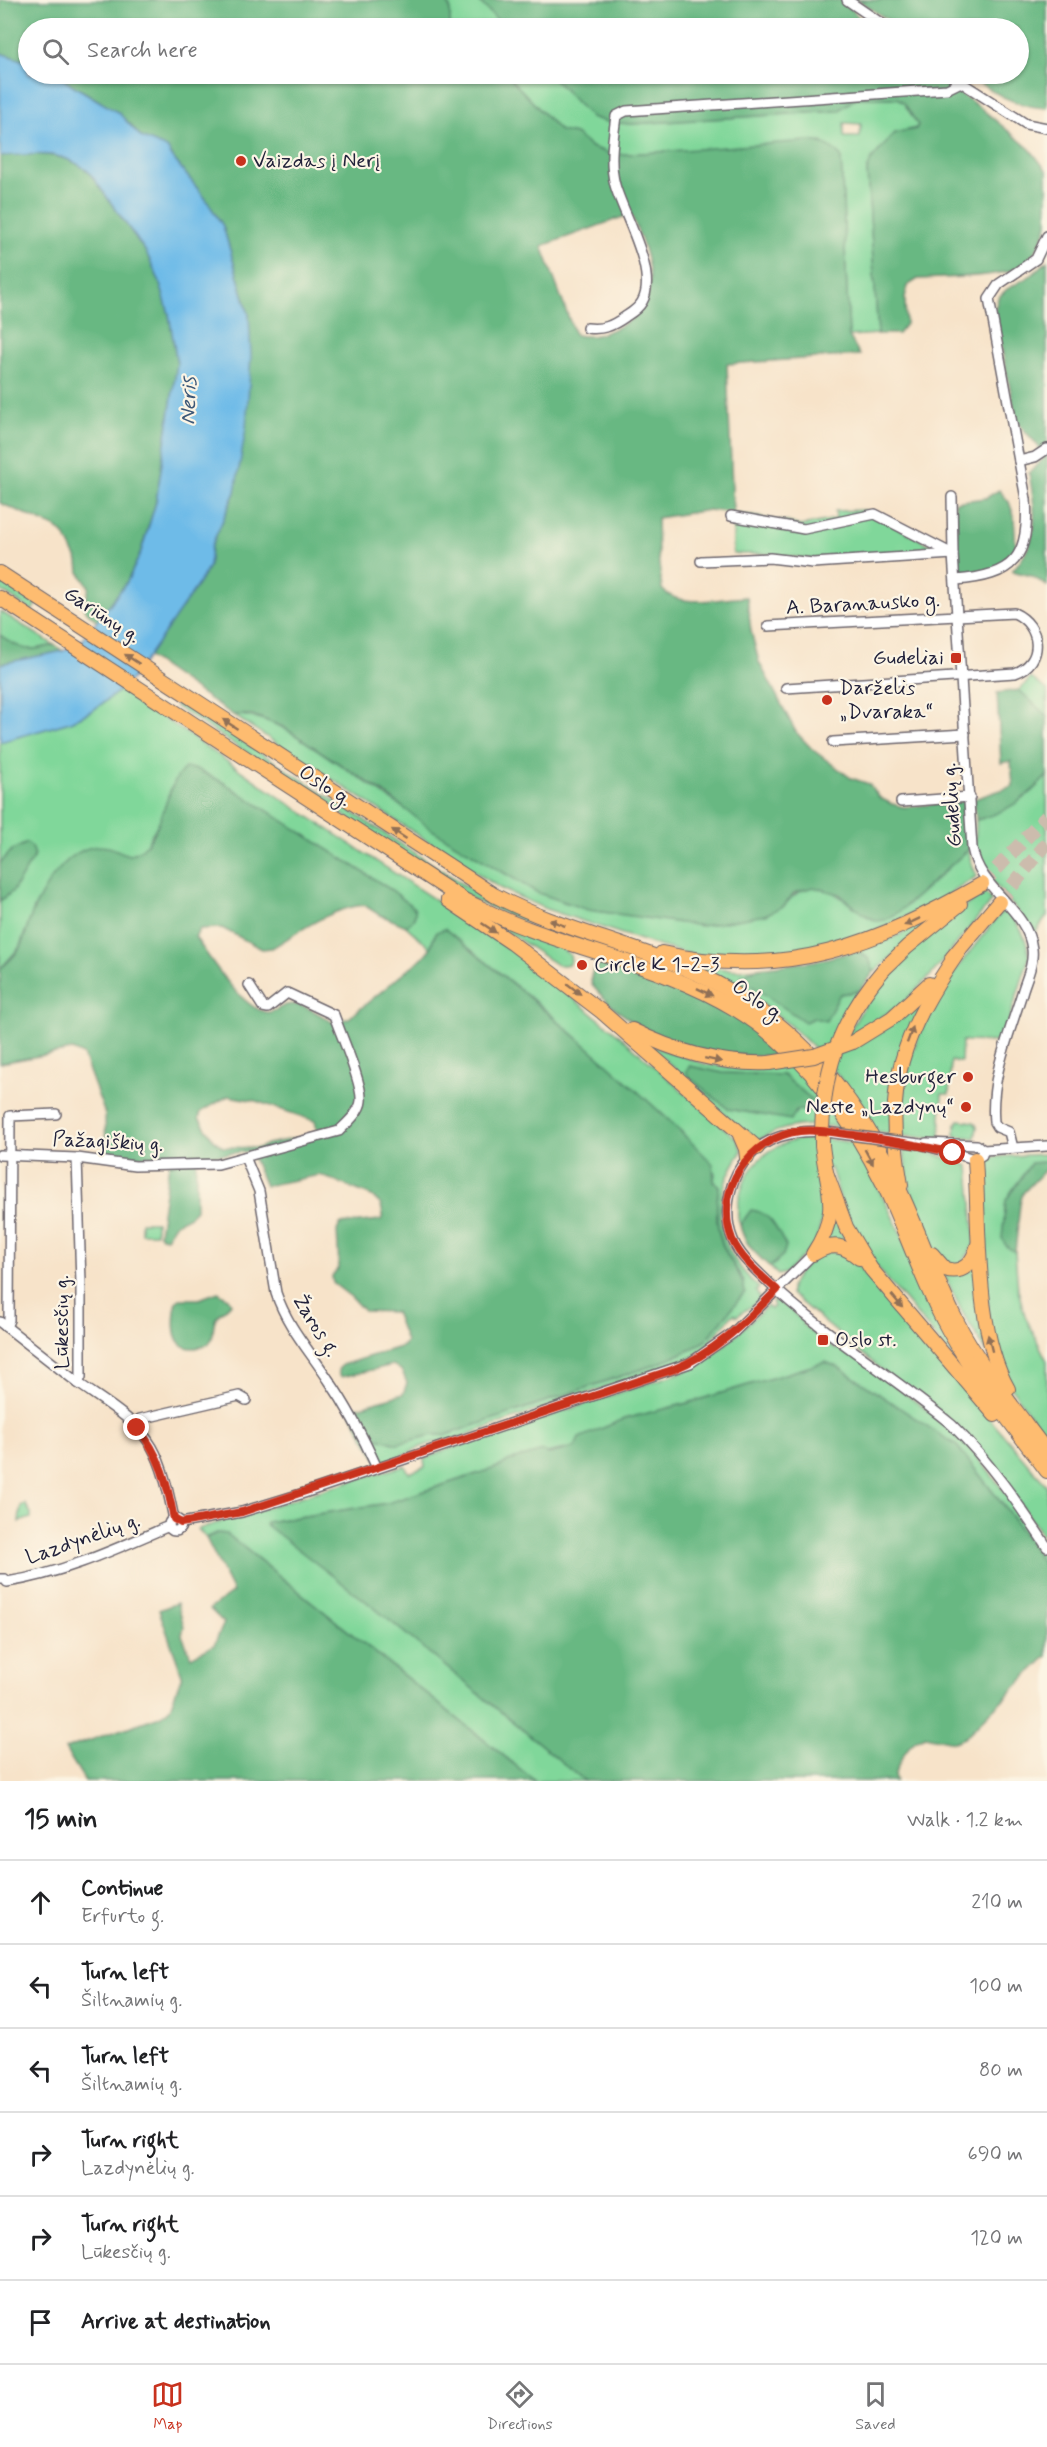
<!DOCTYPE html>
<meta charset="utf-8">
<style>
body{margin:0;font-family:Mynerve,sans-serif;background:#f6f6f6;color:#202124}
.stop{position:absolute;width:18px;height:18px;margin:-14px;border:4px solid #c8321e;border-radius:50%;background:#fff}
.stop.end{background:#c8321e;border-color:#fff;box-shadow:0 2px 6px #0008}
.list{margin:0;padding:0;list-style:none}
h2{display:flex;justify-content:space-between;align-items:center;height:78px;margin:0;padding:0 24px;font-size:26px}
h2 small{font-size:20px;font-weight:400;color:#757577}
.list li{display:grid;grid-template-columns:39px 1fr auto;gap:18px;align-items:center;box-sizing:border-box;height:84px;padding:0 24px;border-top:2px solid #e0e0e0}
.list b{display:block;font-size:22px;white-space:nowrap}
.list p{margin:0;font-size:20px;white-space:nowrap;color:#757577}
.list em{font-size:20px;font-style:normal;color:#757577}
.icon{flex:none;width:33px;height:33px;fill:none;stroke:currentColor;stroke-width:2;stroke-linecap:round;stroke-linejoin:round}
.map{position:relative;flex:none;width:1047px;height:1781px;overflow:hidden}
.search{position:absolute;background:#fff;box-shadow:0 2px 4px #0004;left:18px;right:18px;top:18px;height:66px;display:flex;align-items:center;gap:15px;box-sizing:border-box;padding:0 21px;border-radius:33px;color:#757577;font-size:22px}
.sheet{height:582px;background:#fff}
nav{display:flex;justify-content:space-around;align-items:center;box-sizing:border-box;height:84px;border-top:2px solid #e0e0e0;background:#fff;font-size:16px;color:#757577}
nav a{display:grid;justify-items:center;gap:3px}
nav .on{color:#c8321e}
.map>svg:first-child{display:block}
.green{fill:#80d79a;stroke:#517c6a;stroke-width:1.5;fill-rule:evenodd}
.forest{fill:#68b882;stroke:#456d5e;stroke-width:1.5;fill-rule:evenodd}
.water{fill:#6ebbe8;stroke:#486e92;stroke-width:1.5}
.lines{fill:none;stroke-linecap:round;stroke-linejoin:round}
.highway-tunnel{stroke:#ccbcad;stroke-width:14;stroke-dasharray:14 7;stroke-linecap:butt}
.minor-casing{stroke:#6d666d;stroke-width:12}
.highway-casing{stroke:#6d666d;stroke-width:16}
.minor{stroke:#fff;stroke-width:9}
.highway{stroke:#febc70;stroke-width:14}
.minor-bridge-casing{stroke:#6d666d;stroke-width:12;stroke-linecap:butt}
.highway-bridge-casing{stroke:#6d666d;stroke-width:16;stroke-linecap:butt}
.minor-bridge{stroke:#fff;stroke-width:9}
.highway-bridge{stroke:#febc70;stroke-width:14}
.oneway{fill:#906f56}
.route{stroke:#c8321e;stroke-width:8}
.poi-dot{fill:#c8321e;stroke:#fcf5e5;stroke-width:2}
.labels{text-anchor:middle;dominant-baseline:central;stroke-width:4.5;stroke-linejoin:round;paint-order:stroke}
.poi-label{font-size:21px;fill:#22223b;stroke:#fcf5e5;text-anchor:start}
.street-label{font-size:21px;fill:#22223b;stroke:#fcf5e5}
.water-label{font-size:22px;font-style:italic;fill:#3d5878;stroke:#fcf5e5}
</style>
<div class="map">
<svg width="1047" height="1781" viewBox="0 0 1047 1781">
<rect width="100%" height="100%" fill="#fcf5e5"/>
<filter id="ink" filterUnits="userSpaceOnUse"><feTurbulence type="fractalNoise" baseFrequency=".0167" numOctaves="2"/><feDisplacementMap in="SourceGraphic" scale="12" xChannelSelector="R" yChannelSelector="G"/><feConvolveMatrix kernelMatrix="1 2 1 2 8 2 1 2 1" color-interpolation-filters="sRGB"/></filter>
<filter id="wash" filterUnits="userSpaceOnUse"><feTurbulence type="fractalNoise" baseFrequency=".008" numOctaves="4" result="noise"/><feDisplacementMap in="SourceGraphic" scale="24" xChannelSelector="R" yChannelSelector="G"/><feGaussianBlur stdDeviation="1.35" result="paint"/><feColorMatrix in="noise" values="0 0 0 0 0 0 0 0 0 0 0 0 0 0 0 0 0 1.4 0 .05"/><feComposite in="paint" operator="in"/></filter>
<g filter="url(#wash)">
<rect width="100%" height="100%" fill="#f7e3c9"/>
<g class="green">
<path d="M446,0h32l27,28h-51l-4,-2v-18z"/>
<path d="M506,74h43l42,43 16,5 25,2 206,-13 18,-13h41l7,5 14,22 -2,3 -21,5 -28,38 11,163 -29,2 -8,-179 -19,-15 -208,13 -23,-8 -16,-13 -15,-3zM844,123l17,1 -1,13h-16z"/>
<path d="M865,510l75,40 -129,9 -42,-5h-36v-41l55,9 12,4 36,-7 -1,-8z"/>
<path d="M0,580l36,24 -4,7 -32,-21z"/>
<path d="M0,611l54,34c-26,7 -32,6 -54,-10z"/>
<path d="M1031,678l16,12v26l-28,-26z"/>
<path d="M122,689l163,112 234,154 100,80 118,104 5,12c-35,51 -27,96 17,137l-3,3 4,8 -3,3 -20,14 -3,-2c-15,14 -23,31 -41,43l-242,83c-26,1 -45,16 -70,23l-3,-2 -16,-28 35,11 35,-9h14l211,-71 35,-15 52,-68c-23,-36 -32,-51 -25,-95l-5,-5 1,-8 -34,-42 -73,-66 -67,-59 -96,-77 -11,7 -4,12 -24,-22c7,-5 10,-9 9,-17l-22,-18 -169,-108 -28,-14 -25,19 -6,22 -21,39 -15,6 -10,-3 -66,24 -18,30 -16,42 -19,21v-68l13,-10 21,-36 -34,8v-121l70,-20 23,-12z"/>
<path d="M178,699l306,199 58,27 -7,1 -61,-26 -299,-194z"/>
<path d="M233,715c40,0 68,24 101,46 52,34 102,71 155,103 40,24 75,44 122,49l173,-7c41,-52 73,21 100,14 17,-4 68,-57 85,-71l2,14 6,13 -38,25 -77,36 -74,17 -42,3 -49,-1 -38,-10 -113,-37 -46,-21z"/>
<path d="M1047,776v140l-13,19c-14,-29 -46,-49 -57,-81 -3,-11 -1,-23 -1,-34 27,-7 52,-23 71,-44z"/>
<path d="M984,892l8,8 -61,75 -30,30 -57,35 33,-55 41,-42z"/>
<path d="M1005,908c13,16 23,29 24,50l-27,84 -40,-1 -1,21 -10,-1 -2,33h-7l-2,45 -37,-3c-5,-102 42,-154 102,-228z"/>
<path d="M938,916l-64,56 -9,-17 -8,-4 35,-13z"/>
<path d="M504,924l58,25 8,6 1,6 -3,4h-11l-55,-37 -1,-2z"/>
<path d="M694,966l44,4 20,-2 -16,9 27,20 71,-3 19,-3 -17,28 -12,26 9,8 84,-56 -33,137 -14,-3c-46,-78 -99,-127 -182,-165z"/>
<path d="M649,1045l58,20 46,4 44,-3 23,24 27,38c-38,-4 -58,-7 -92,14zM690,1066l33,7 60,2 27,23 6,8 -19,4 -6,9 -62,-10 -17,-13z"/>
<path d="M959,1120l15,2 3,5 -2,11 -20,-2 1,-12z"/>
<path d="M811,1137l45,6 120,242 -104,-124 -28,-49 -13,-44 -13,4 8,31 -10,40 -30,30 -8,2 -8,-8 7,-5c-11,-11 -28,-22 -36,-36 -5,-7 -3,-19 -2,-27 8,-38 34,-57 72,-62z"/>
<path d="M903,1150l32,4 34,12 6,77 -16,25 -18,-8 -11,-19 -19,-48z"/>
<path d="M1047,1154v8l-16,1c-6,13 -19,24 -24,36 -4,10 -3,36 -1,47l9,6 3,38 7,26 22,45v79l-41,-60 -17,-54 -8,-163 11,-6z"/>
<path d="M833,1215l14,29 -21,-3z"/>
<rect x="141" y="1222" width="15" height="11"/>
<path d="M824,1250l27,6 196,230v56l-60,-84 -196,-164c-3,-16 21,-35 33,-44z"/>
<path d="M978,1258l8,90v3l-24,-39 -18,-38z"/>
<path d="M777,1301l13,8 13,13 -1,2 34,26 2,-3 18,9 98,75 13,13 52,66 28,43v17l-40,-60 -50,-64 -119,-79 -13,-5 -137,41 -64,16 -49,28 -67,14 -7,5 -113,37 -121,19 -1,2 106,82 213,175h-50l-308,-247 -10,-1 -11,5 -8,-9 162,-51 45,-12 4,7 16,-6 -1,-8 16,-7 245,-81 32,-19 50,-46 4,3 3,-3 -2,-4z"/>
<path d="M25,1504l6,9v5l-12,4 2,-16z"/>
</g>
<g class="forest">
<path d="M0,0h446l4,8v18l4,2h-426v34l-28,-9z"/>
<path d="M478,0h380l-8,7 12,14 9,7h-366z"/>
<path d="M858,0h189v108c-33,-1 -54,-16 -81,-34h52v-46h-118z"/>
<path d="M54,74h452l54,57 15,3 16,13 23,8 194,-14c15,1 23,4 33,16l8,179 11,19 -133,9 6,149 -24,-3 -52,8 1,37 4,34c16,20 62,9 85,8l4,34 8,31 37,70 17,18 38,28 18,6 11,14 12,6 12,3 61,-6 4,48 -69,62 -15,9 -9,1 -14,-8 -23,-19 -26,-7 -19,6 -10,13 -19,9 -63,11 -114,-16 -50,-17 -106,-63 -46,-36 -103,-67 -31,-12h-19l-86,-59 52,-73 10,-17 2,-19 24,-55 14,-177 -26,-89 -18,-28 -32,-40c-5,-16 -22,-12 -33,-22 -4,-4 -7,-10 -12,-14 -22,-19 -49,-33 -74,-48zM631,214c17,42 38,90 -15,114 -16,7 -24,10 -41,7l-33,-89z"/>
<path d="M549,74h384l49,35 48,40 17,22v54c-5,18 -14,35 -32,44 -14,8 -77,9 -97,10l-11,7 -2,13 1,25 -8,10h-20l-11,-163 4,-11 24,-27 21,-4 2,-4 -14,-22 -7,-5h-41l-18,13 -206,13 -25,-2 -16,-5z"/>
<path d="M23,153c26,2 46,2 66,19l57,80 13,28 10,34 8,50 -21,138 -16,52 -13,28 -30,39 -13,-12 5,-22 -10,-15 -1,-11 -13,-25 -8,-8 -57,-25v-347z"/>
<path d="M1047,261v325l-15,-10 -20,-5c29,-32 24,-58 17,-98l15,-15c-5,-16 -18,-23 -27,-37l-23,-108 4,-15 9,-9 25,-14z"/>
<path d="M999,490l10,12 5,14 2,34 -7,10 -12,10 -35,7 -3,-2 -4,-73 31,-4z"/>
<path d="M0,635c22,16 28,17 54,10l9,6 -63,13z"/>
<path d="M1019,690l28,26v60c-19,22 -42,37 -71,44l-2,-21 39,-13 -2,-25 -10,2 -4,-70z"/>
<path d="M185,768l11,1 28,14 169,108 22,18c1,8 -2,12 -9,17l-28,-12 -14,-9c-35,4 -62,25 -92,43l-10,1 -40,-21 -22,1 -5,8c15,21 44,68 70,75 8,2 14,-5 21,-7 17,-4 34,10 48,18l15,-5 73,-60 8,-9 6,-17 9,-3c93,75 185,150 268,235l1,17 5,5c-4,23 -4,47 8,68 7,13 16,23 18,38l-33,41 -7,8 -13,8 -35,15 -211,71h-14l-35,9 -35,-11 -11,-20 3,-5 49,-14 4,-11 -5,-12 -9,-6 -51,12 -3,-3 -1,-4 4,-5 61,-19 3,-5 -11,-29 -31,-1 -13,-14 -18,-14 -1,-7 7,-9 -2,-36 3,-7 41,-4 2,-5 -2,-10 -9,-9 -52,-21 -55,11 -15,-35 -51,6 -3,5v48l-6,6 -14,7 -10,15 -5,-1 -2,-3 11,-77 -60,-1 -4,-3 -1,-39 -22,-59 -11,-5 -72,13v-94c7,-6 14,-12 19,-20 8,-14 9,-30 17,-44 12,-25 38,-65 72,-58 7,1 14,6 21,8 35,-7 32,-66 56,-87zM228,1096l28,5 59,20 3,13 -51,10 -8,4 -36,-1 -10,-8 -14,-21 2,-6z"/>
<path d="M27,843l5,4 3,8 -22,36 -13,10v-38l12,-13z"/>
<path d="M857,951l12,8 5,13 -15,19 -19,3 -14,27 -12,-3 -9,4 -59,-40 -5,-6 17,-8 57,-7z"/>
<path d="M604,963c10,0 21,5 31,8 55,17 101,44 146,79l-2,5c-69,6 -142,-15 -187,-70 -3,-11 1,-18 12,-22z"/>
<path d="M690,1066l33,7 60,2 27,23 6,8 -9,5 -10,-1 -6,10 -63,-11 -40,-33 -2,-5z"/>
<path d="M1047,1162v6l-24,25 -3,11 -5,48 -9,-6 -4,-8 4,-38 25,-37z"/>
<path d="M751,1210c20,2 26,20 35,36l-3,9 -13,12c-14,-13 -26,-23 -30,-42z"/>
<path d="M218,1292l10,6 3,5c-4,6 -13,10 -16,17 -3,7 0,16 -5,22 -4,5 -11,6 -17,6 -24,0 -19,-30 -17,-46l4,-3h19z"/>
<path d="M825,1362l13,5 119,79 50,64 40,60v86l-83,82 -10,4 -29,-6c-17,5 -25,24 -31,40l2,5h-311l-213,-175 -107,-82 2,-2 121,-19 113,-37 7,-5 35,-10 6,3 26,-7 4,-9 45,-19 64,-16z"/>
<path d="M217,1533l10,1 308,247h-450l-20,-32 95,-33 10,-8 12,-33 -23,-65 18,-7 7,23 -2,9 9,22 23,-12 10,-22 -14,-14 23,-17 -27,-54z"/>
</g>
<path class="water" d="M0,53l28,9v12h26l65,39 22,24 26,11 6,10 32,40 18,28 26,89 2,41 -5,72 -11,64 -24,55 -2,19 -10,17 -63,91 -14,15 -29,21 -23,12 -70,20v-78l63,-13 18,-9 46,-60 13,-27 16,-53 21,-138 -8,-50 -10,-34 -13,-28 -57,-80c-29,-24 -54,-17 -89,-16z"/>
</g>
<g filter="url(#ink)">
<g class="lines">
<g class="highway-tunnel">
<path d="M982,884l65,-68"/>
<path d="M999,902l48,-59"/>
</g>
<g class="minor-casing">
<g id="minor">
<path d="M847,0l41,28"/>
<path d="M948,74l78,50 21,4"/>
<path d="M587,328c16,2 25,-2 38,-11 6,-4 13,-8 17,-15 17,-29 -19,-88 -27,-117 -6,-23 -2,-46 1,-69l10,-5 321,-22 14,-7"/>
<path d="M1019,461l16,-4 12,-8"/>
<path d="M952,497l1,57 19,294c8,43 55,60 60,101 2,15 -6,30 -10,44 -13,42 -32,85 -28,129l3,5 12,5 4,16"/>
<path d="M731,516l73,13 71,-15 72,37 1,3"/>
<path d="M701,561l69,-3 43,5 140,-9"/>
<path d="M956,580c58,-4 74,-23 70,-81l-37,-200 10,-15 37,-25 11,-23"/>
<path d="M768,626l246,-13c27,12 32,49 1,60l-229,15"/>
<path d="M833,742l132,-8"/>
<path d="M901,802l69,-5"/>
<path d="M826,1132c-32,-3 -65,5 -84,33 -14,20 -19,52 -9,75 7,17 22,29 35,42 56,53 124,93 184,143 37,36 66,78 95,122"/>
<path d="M926,1143l51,2 6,5"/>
<path d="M920,1144l55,15 7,-4 1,-5"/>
<path d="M983,1150l64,-4"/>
<path d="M0,1155l77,3 58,8 83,-2 121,-33c8,-8 21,-19 22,-30 2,-17 -21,-68 -27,-86l-47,-22 -19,15 -5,-1 -14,-22"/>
<path d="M245,1157l14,34 17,102c11,33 33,57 52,86 18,26 36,60 49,89"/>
<path d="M77,1158l4,125v94l-3,6c25,18 58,36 74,64 12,21 17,49 22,72"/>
<path d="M0,1322l78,61"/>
<path d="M6,1327l3,-7 1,-204 46,-2"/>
<path d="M134,1425l6,-6 99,-23 7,4"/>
<circle cx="175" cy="1525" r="6"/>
<path d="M181,1523l61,-11 62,-19 386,-130 43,-30 80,-79"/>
<path d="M0,1579h5l2,3c55,-8 111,-34 162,-56"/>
</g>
</g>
<g class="highway-casing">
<g id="highway">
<path d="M0,573l494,322c81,43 178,55 254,107 74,49 122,119 157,200 17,38 31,78 50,116 25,49 60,91 92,134"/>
<path d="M0,598l464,302c21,10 41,21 62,28 71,27 146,42 211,82 67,41 113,106 147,175 20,42 35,87 56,129 29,57 69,106 107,157"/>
<path d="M448,900l64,43 90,69 155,136"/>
<path d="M662,953c123,28 215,-9 320,-69"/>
<path d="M952,958l47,-56"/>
<path d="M884,969l23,-22 53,-43"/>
<path d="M632,1030c44,22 88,35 137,33"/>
<path d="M853,1042l39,-24 37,-34"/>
<path d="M740,1135l6,14 1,9"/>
<path d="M975,1159c5,69 -1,171 33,230"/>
<path d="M827,1175l19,52 25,42 124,146"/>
<path d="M901,1185c-18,-100 1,-151 58,-234"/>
<path d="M815,1253c18,-11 29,-8 44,5"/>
<path d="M813,1254c29,-44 14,-62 9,-109"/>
<path d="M932,1254l13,15c19,6 28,-7 33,-24"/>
</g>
</g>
<use href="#minor" class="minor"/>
<use href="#highway" class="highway"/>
<g class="minor-bridge-casing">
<path id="minor-bridge" d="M826,1132l94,12"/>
</g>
<g class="highway-bridge-casing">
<g id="highway-bridge">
<path d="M769,1063l45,-7 39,-14"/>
<path d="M822,1145c-1,-70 16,-123 62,-176"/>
</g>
</g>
<use href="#minor-bridge" class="minor-bridge"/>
<use href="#highway-bridge" class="highway-bridge"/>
</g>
<defs><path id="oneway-solid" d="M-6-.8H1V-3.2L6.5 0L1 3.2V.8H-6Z" transform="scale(1.5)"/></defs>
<g class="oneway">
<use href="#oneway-solid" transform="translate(132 659) rotate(-147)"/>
<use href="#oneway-solid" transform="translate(230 724) rotate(-147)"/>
<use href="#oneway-solid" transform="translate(399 834) rotate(-147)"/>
<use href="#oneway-solid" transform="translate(912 922) rotate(155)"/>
<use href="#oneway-solid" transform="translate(557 923) rotate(-160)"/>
<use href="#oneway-solid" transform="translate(489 928) rotate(34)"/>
<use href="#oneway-solid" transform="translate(574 989) rotate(38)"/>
<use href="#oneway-solid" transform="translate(705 992) rotate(26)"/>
<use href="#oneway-solid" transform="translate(910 1035) rotate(-70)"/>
<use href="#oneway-solid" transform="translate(713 1060) rotate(12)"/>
<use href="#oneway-solid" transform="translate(869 1157) rotate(61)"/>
<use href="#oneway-solid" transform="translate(897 1301) rotate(50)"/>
<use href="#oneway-solid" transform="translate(990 1343) rotate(-104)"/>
</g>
</g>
<g class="lines" filter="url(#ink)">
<path class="route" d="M137,1428c23,25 31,59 37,91l7,4 61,-11 430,-142c43,-17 73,-48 105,-80 -16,-15 -36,-30 -45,-51 -19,-49 18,-102 68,-108 18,-2 37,2 54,4 34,5 66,10 99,18"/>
</g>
<g class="poi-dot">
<circle cx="241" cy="161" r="6"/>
<rect x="950" y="652" width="12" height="12" rx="3"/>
<circle cx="827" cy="700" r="6"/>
<circle cx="582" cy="965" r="6"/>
<circle cx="968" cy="1077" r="6"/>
<circle cx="966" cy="1107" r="6"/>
<rect x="817" y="1334" width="12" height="12" rx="3"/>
</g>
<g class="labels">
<g class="poi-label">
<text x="253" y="161">Vaizdas į Nerį</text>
<text x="944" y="658" text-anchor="end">Gudeliai</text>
<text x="839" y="688">Darželis<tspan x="839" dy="24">„Dvaraka“</tspan></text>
<text x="594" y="965">Circle K 1-2-3</text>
<text x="956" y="1077" text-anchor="end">Hesburger</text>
<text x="954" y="1107" text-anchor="end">Neste „Lazdynų“</text>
<text x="835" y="1340">Oslo st.</text>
</g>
<g class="street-label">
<text transform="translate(863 604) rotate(-3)">A. Baranausko g.</text>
<text transform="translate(102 615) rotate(33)">Gariūnų g.</text>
<text transform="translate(325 786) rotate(33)">Oslo g.</text>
<text transform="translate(952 805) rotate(-94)">Gudelių g.</text>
<text transform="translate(758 1001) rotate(35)">Oslo g.</text>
<text transform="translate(108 1142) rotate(3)">Pažagiškių g.</text>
<text transform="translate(62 1322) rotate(-90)">Lūkesčių g.</text>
<text transform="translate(316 1326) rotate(58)">Žaros g.</text>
<text transform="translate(83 1539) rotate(-19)">Lazdynėlių g.</text>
</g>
<g class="water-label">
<text transform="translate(189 401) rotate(-88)">Neris</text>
</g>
</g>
</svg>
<div class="stop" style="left:953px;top:1153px"></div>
<div class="stop end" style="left:137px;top:1428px"></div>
<div class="search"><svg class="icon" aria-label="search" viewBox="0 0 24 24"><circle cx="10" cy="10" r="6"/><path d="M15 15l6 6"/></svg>Search here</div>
</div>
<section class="sheet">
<h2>15 min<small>Walk · 1.2 km</small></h2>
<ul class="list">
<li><svg class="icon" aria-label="ahead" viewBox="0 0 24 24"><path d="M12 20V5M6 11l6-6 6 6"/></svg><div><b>Continue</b><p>Erfurto g.</p></div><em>210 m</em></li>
<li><svg class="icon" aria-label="left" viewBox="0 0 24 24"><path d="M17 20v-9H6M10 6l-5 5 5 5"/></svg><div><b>Turn left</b><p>Šiltnamių g.</p></div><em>100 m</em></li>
<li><svg class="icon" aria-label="left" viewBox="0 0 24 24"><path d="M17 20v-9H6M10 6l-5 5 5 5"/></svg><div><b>Turn left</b><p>Šiltnamių g.</p></div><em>80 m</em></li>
<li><svg class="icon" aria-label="right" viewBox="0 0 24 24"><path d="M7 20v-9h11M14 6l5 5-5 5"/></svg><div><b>Turn right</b><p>Lazdynėlių g.</p></div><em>690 m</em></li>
<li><svg class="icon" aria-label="right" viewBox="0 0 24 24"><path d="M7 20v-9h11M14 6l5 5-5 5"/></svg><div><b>Turn right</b><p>Lūkesčių g.</p></div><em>120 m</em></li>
<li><svg class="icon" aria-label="arrive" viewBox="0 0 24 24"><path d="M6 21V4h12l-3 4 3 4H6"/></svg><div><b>Arrive at destination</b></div></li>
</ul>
</section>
<nav>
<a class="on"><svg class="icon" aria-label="map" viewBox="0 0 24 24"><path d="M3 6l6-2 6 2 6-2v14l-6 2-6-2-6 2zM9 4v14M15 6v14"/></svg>Map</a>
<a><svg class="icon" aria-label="directions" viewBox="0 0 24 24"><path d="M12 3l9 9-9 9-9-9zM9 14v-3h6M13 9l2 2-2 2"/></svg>Directions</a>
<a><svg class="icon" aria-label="saved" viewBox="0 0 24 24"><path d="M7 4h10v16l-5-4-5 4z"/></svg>Saved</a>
</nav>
